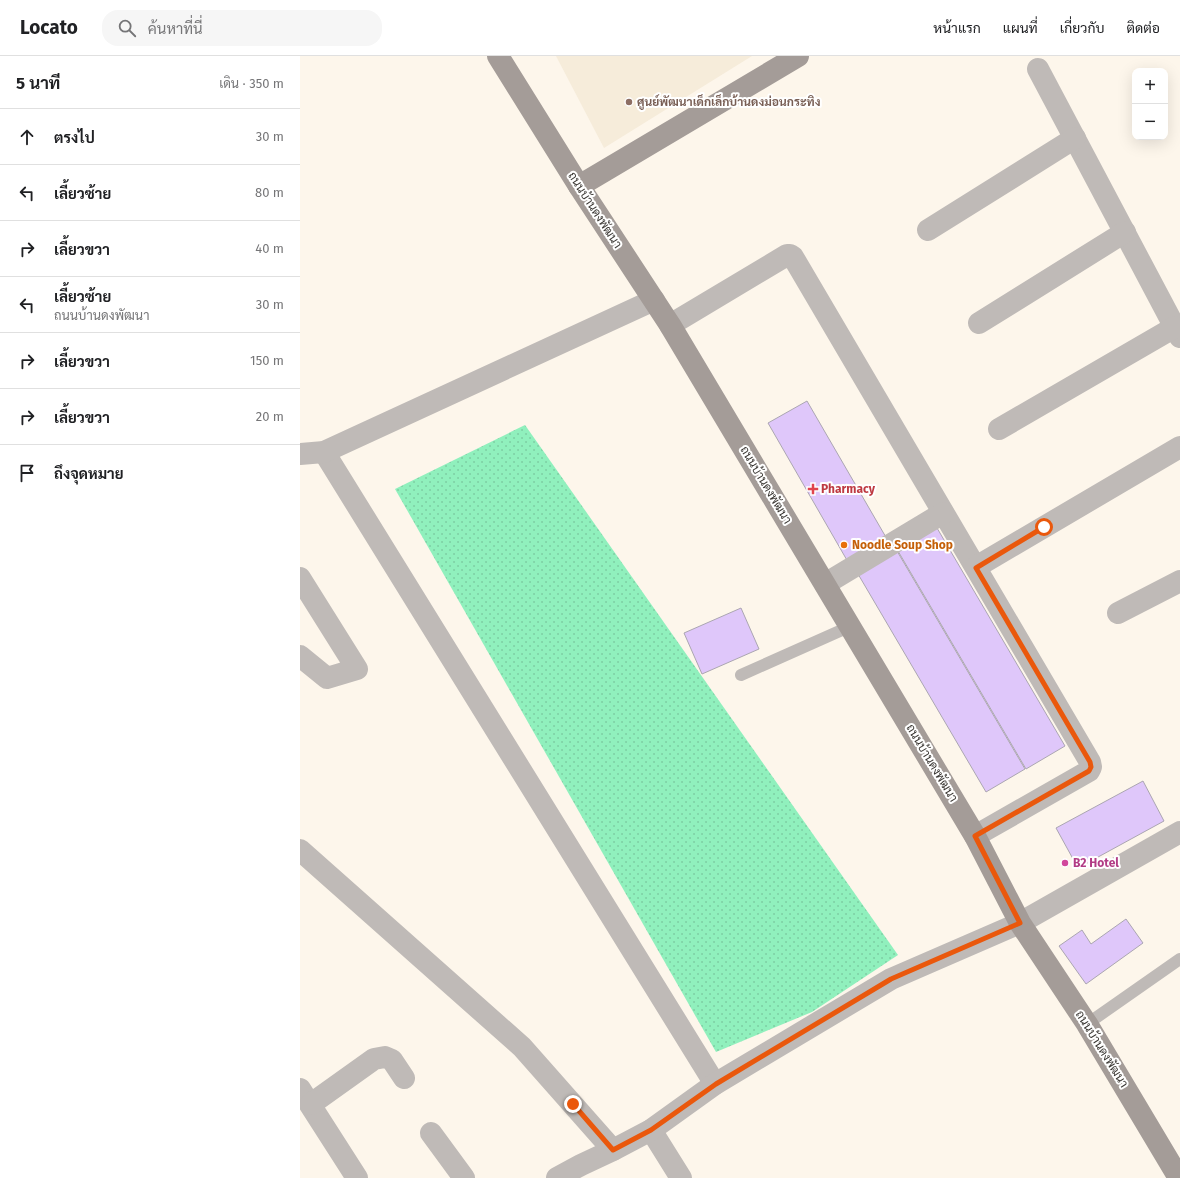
<!DOCTYPE html>
<html lang="th">
<meta charset="utf-8">
<style>
body{margin:0;font-family:"Fira Sans",Sarabun,sans-serif;background:#f6f6f6;color:#202124}
.controls{position:absolute;right:12px;top:12px;display:grid;overflow:hidden;border-radius:8px;box-shadow:0 4px 16px #0002}
.controls button{width:36px;height:36px;display:grid;place-items:center;padding:0;border:0;border-bottom:1px solid #e0e0e0;background:#fff;color:#202124;font:20px sans-serif}
.stop{position:absolute;width:12px;height:12px;margin:-9px;border:3px solid #ea580c;border-radius:50%;background:#fff}
.stop.end{background:#ea580c;border-color:#fff;box-shadow:0 1px 4px #0008}
.list{margin:0;padding:0;list-style:none}
h2{display:flex;justify-content:space-between;align-items:center;height:52px;margin:0;padding:0 16px;font-size:17px}
h2 small{font-size:13px;font-weight:400;color:#757577}
.list li{display:grid;grid-template-columns:26px 1fr auto;gap:12px;align-items:center;box-sizing:border-box;height:56px;padding:0 16px;border-top:1px solid #e0e0e0}
.list b{display:block;font-size:15px;white-space:nowrap}
.list p{margin:0;font-size:13px;white-space:nowrap;color:#757577}
.list em{font-size:13px;font-style:normal;color:#757577}
.icon{flex:none;width:22px;height:22px;fill:none;stroke:currentColor;stroke-width:2;stroke-linecap:round;stroke-linejoin:round}
.map{position:relative;flex:none;width:880px;height:1122px;overflow:hidden}
header{display:flex;align-items:center;gap:24px;box-sizing:border-box;height:56px;padding:0 20px;background:#fff;border-bottom:1px solid #e0e0e0}
header strong{font-size:19px}
nav{display:flex;gap:22px;margin-inline-start:auto;font-size:14px}
.search{width:280px;height:36px;background:#f6f6f6;display:flex;align-items:center;gap:10px;box-sizing:border-box;padding:0 14px;border-radius:16px;color:#757577;font-size:15px}
main{display:flex}
aside{flex:1;background:#fff}
.map>svg:first-child{display:block}
.built{fill:#f6ecda}
.green{fill:url(#green-dots)}
.building{fill:#dfc7fa;stroke:#aba6b1}
.lines{fill:none;stroke-linecap:round;stroke-linejoin:round}
.lane{stroke:#bfbab7;stroke-width:12}
.street{stroke:#bfbab7;stroke-width:22}
.secondary{stroke:#a49c98;stroke-width:22}
.route{stroke:#ea580c;stroke-width:5}
.education-dot{fill:#8d6e63;stroke:#fff;stroke-width:1.5}
.health-dot{fill:#e0444e;stroke:#fff;stroke-width:1.5}
.food-dot{fill:#e8710a;stroke:#fff;stroke-width:1.5}
.hotel-dot{fill:#d1479c;stroke:#fff;stroke-width:1.5}
.labels{text-anchor:middle;dominant-baseline:central;stroke-width:4;stroke-linejoin:round;paint-order:stroke}
.education-label{font-size:12px;font-weight:bold;fill:#785e54;stroke:#fff;text-anchor:start}
.street-label{font-size:12px;fill:#3a3733;stroke:#fff}
.health-label{font-size:12px;font-weight:bold;fill:#be3a42;stroke:#fff;text-anchor:start}
.food-label{font-size:12px;font-weight:bold;fill:#c56008;stroke:#fff;text-anchor:start}
.hotel-label{font-size:12px;font-weight:bold;fill:#b23c85;stroke:#fff;text-anchor:start}
</style>
<header>
<strong>Locato</strong>
<div class="search"><svg class="icon" aria-label="search" viewBox="0 0 24 24"><circle cx="10" cy="10" r="6"/><path d="M15 15l6 6"/></svg>ค้นหาที่นี่</div>
<nav><a>หน้าแรก</a><a>แผนที่</a><a>เกี่ยวกับ</a><a>ติดต่อ</a></nav>
</header>
<main>
<aside>
<h2>5 นาที<small>เดิน · 350 m</small></h2>
<ul class="list">
<li><svg class="icon" aria-label="ahead" viewBox="0 0 24 24"><path d="M12 20V5M6 11l6-6 6 6"/></svg><div><b>ตรงไป</b></div><em>30 m</em></li>
<li><svg class="icon" aria-label="left" viewBox="0 0 24 24"><path d="M17 20v-9H6M10 6l-5 5 5 5"/></svg><div><b>เลี้ยวซ้าย</b></div><em>80 m</em></li>
<li><svg class="icon" aria-label="right" viewBox="0 0 24 24"><path d="M7 20v-9h11M14 6l5 5-5 5"/></svg><div><b>เลี้ยวขวา</b></div><em>40 m</em></li>
<li><svg class="icon" aria-label="left" viewBox="0 0 24 24"><path d="M17 20v-9H6M10 6l-5 5 5 5"/></svg><div><b>เลี้ยวซ้าย</b><p>ถนนบ้านดงพัฒนา</p></div><em>30 m</em></li>
<li><svg class="icon" aria-label="right" viewBox="0 0 24 24"><path d="M7 20v-9h11M14 6l5 5-5 5"/></svg><div><b>เลี้ยวขวา</b></div><em>150 m</em></li>
<li><svg class="icon" aria-label="right" viewBox="0 0 24 24"><path d="M7 20v-9h11M14 6l5 5-5 5"/></svg><div><b>เลี้ยวขวา</b></div><em>20 m</em></li>
<li><svg class="icon" aria-label="arrive" viewBox="0 0 24 24"><path d="M6 21V4h12l-3 4 3 4H6"/></svg><div><b>ถึงจุดหมาย</b></div></li>
</ul>
</aside>
<div class="map">
<svg width="880" height="1122" viewBox="0 0 880 1122">
<defs>
<pattern id="green-dots" width="8" height="8" patternUnits="userSpaceOnUse"><rect width="8" height="8" fill="#90f0bd"/><path d="M2 2h.1M6 6h.1" fill="none" stroke="#7dcea3" stroke-width="1.8" stroke-linecap="round"/></pattern>
</defs>
<rect width="100%" height="100%" fill="#fdf6eb"/>
<path class="built" d="M256,0h196l-148,92z"/>
<path class="green" d="M225,369l373,530 -86,57 -96,40 -321,-563z"/>
<g class="building">
<path d="M507,345l80,138 -39,23 -80,-139z"/>
<path d="M637,472l128,218 -39,23 -128,-218z"/>
<path d="M597,495l128,218 -39,23 -128,-218z"/>
<path d="M441,552l18,41 -57,25 -18,-41z"/>
<path d="M843,725l21,40 -86,47 -22,-40z"/>
<path d="M826,863l17,24 -57,41 -27,-38 23,-16 9,14z"/>
</g>
<g class="lines">
<g class="lane">
<path d="M441,619l110,-49"/>
<path d="M787,968l93,-65"/>
</g>
<g class="street">
<path d="M738,13l142,268"/>
<path d="M628,174l147,-92"/>
<path d="M679,267l146,-91"/>
<path d="M370,269l117,-70h3l3,2 297,505 1,5 -2,4 -114,65"/>
<path d="M699,373l176,-102"/>
<path d="M24,396l391,632"/>
<path d="M0,398l24,-2 330,-152"/>
<path d="M676,511l204,-120"/>
<path d="M0,522l57,91 -30,9 -27,-22"/>
<path d="M525,528l118,-71"/>
<path d="M818,557l62,-32"/>
<path d="M0,794l222,197 91,103"/>
<path d="M0,1033l57,89"/>
<path d="M11,1048l63,-45 11,-2 7,3 12,18"/>
<path d="M351,1074l30,48"/>
<path d="M131,1077l33,45"/>
<path d="M257,1122l24,-13 32,-15 38,-20 64,-46 176,-105 129,-56 160,-91"/>
</g>
<g class="secondary">
<path d="M198,0l81,130 91,139 305,511 45,87 67,101 92,154"/>
<path d="M279,130l219,-130"/>
</g>
</g>
<g class="lines">
<path class="route" d="M273,1048l40,46 38,-20 65,-46 175,-105 129,-56 -45,-87 114,-65 2,-4 -1,-5 -114,-194 68,-41"/>
</g>
<circle class="education-dot" cx="329" cy="46" r="4"/>
<path class="health-dot" d="M511 427h4v4h4v4h-4v4h-4v-4h-4v-4h4z"/>
<circle class="food-dot" cx="544" cy="489" r="4"/>
<circle class="hotel-dot" cx="765" cy="807" r="4"/>
<g class="labels">
<g class="education-label">
<text x="337" y="46">ศูนย์พัฒนาเด็กเล็กบ้านดงม่อนกระทิง</text>
</g>
<g class="street-label">
<text transform="translate(295 154) rotate(57)">ถนนบ้านดงพัฒนา</text>
<text transform="translate(466 429) rotate(59)">ถนนบ้านดงพัฒนา</text>
<text transform="translate(632 707) rotate(59)">ถนนบ้านดงพัฒนา</text>
<text transform="translate(802 993) rotate(58)">ถนนบ้านดงพัฒนา</text>
</g>
<g class="health-label">
<text x="521" y="433">Pharmacy</text>
</g>
<g class="food-label">
<text x="552" y="489">Noodle Soup Shop</text>
</g>
<g class="hotel-label">
<text x="773" y="807">B2 Hotel</text>
</g>
</g>
</svg>
<div class="controls">
<button>+</button>
<button>−</button>
</div>
<div class="stop" style="left:744px;top:471px"></div>
<div class="stop end" style="left:273px;top:1048px"></div>
</div>
</main>
